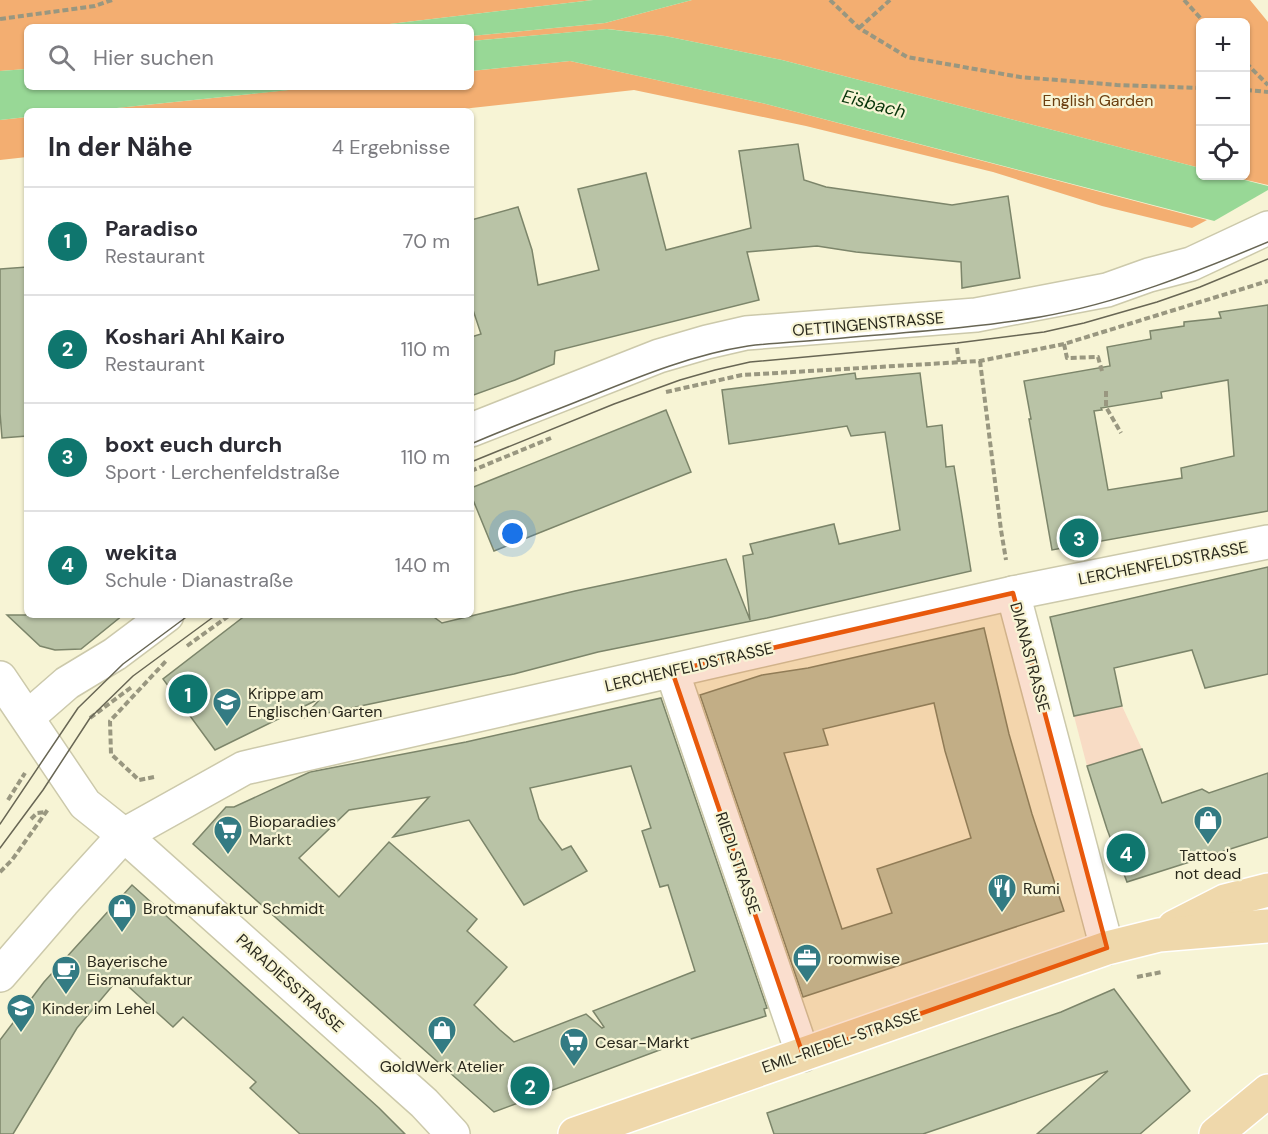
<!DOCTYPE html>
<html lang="de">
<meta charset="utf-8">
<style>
body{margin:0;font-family:"DM Sans",sans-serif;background:#f7f7f7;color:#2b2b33}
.controls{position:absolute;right:18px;top:18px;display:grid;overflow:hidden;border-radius:9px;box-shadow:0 2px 4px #0004}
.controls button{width:54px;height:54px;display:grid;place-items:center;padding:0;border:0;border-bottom:2px solid #e1e1e2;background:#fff;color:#2b2b33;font:30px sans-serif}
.you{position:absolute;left:513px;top:534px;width:21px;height:21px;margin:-15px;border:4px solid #fff;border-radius:50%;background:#1a73e8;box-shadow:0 0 0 9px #1a73e833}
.badge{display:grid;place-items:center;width:39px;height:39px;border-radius:50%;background:#0f766e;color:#fff;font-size:20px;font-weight:700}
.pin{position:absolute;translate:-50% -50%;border:3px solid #fff;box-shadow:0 2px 6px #0006}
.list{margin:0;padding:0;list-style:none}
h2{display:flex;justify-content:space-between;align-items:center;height:78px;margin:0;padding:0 24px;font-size:26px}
h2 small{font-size:20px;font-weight:400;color:#7c7c81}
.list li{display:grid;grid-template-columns:39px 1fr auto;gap:18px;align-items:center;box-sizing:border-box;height:108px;padding:0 24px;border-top:2px solid #e1e1e2}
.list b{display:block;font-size:22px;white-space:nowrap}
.list p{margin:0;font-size:20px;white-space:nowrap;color:#7c7c81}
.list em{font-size:20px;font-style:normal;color:#7c7c81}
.icon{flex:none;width:33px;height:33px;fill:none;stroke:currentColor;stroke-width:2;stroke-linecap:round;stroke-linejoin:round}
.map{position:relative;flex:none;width:1268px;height:1134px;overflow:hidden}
.search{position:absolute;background:#fff;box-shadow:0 2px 4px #0004;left:24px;top:24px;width:450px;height:66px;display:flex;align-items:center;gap:15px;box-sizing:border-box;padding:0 21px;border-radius:9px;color:#7c7c81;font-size:22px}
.panel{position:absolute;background:#fff;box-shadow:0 2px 4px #0004;left:24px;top:108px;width:450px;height:510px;border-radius:9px}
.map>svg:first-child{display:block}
.green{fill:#f8dcc5}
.forest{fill:#f3ae71}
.water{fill:#98d896}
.pier{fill:#f7f4d5}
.building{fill:#b9c3a6;stroke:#7c856a;stroke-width:1.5;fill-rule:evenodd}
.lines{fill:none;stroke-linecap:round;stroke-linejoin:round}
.minor-casing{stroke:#ccc9ab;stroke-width:36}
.major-casing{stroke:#fff;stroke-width:36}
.path{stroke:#999780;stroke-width:4;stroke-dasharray:6 3;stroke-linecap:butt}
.minor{stroke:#fff;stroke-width:33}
.major{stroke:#efd8ab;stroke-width:33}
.tram{stroke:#686654;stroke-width:1.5}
.marked{fill:#e8590c;fill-opacity:0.2;stroke:#e8590c;stroke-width:4.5;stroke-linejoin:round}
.labels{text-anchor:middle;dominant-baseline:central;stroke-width:4.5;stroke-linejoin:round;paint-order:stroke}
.park-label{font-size:16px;fill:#6b3f10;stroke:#f7f4d5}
.street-label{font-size:16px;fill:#2a291d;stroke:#f7f4d5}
.poi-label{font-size:16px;fill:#2a291d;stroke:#f7f4d5;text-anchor:start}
.water-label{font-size:18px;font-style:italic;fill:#08360b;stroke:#f7f4d5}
</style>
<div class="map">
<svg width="1268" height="1134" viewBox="0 0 1268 1134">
<rect width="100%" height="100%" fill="#f7f4d5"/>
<path class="green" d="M1122,706l20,43 -55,17 -13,-50z"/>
<g class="forest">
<path d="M0,0h593l-229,27h-337v42l-27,2z"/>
<path d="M692,0h558l18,22v163l-39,-9h17v-154h-46v146l-418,-108 -117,-24 -57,-7 -137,12v-5l134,-13z"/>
<path d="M570,61l196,43 441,116 -15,8 -90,-22 -109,-34 -187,-46 -172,-36 -190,21h-356l229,-24h154v-16z"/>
<path d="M27,117v40l-27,3v-40z"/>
</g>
<g class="water">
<path d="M593,0h99l-87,23 -134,13v-9h-107z"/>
<path d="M607,29l58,7 117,24 418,108v8h29l39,10v49l-502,-131 -196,-43 -99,10v-30z"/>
<path d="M27,69v18h291l-230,24h-61v6l-27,3v-49z"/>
</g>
<path class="pier" d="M1268,190v48l-59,-14z"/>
<g class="building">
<path d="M798,144l6,36 22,7 126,18 56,-9 12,82 -58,10 -1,-26 -105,-10 -39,-6 -70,6 12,48 -204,51 -1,13 -39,16 -44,16v-59l10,-3 -10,-30v-84l47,-13 14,43 6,35 61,-15 -21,-81 68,-16 20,77 85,-22 -12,-77z"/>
<path d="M27,267v169l-25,2 -2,-25v-144z"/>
<path d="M1268,305v206l-216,39 -23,-131h2l-7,-38 86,-15 -3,-19 44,-8 -1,-8 34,-5v-4l37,-4 -2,-6zM1228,380l6,76 -53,12 1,10 -74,12 -14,-79 8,-1 -1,-2 61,-10 -1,-6z"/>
<path d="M855,373l1,6 64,-6 7,54 15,-2 4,42 8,-1 17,105 -204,47 -169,34 -84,22 -211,44 18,-20 -106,52 -52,-71 83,-64h185l11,8 133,-32 151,-32 24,61 -7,-64 10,-2 -3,-10 84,-20 5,20 61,-14 -15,-98 -34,4 -4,-10 -118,18 -7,-54z"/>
<path d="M666,410l25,62 -197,79 -23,-56v-7z"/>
<path d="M1268,567v107l-63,14 -13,-38 -78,18 8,38 -48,10 -24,-99z"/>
<path d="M7,615h116l-42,34 -26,1 -15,-4z"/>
<path d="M984,628l25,106 23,80 32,97 -261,86 -103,-302 62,-20 46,-7zM934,703l11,48 26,87 -94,31 15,44 -50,16 -58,-176 44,-8 -5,-16z"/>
<path d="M661,698l106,310 -3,1 2,7 -85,26 -187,70 -301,-268 33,-37h8l76,-35 156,-30zM631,766l20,62 -9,3 18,56 8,-2 27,86 -102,40 11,16 -2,1 -16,-14 -72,28 -14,-12 -26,-25 33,-38 -40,-36 10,-12 -88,-77 -50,55 -40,-39 50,-48 80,-13 -36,40 76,-17 55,85 63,-34 -16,-25 -9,4 -23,-31 -9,-31z"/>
<path d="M1142,749l20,54 40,-14 7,4 59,-20v64l-141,45 -20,-53 -20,-63z"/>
<path d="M132,885l247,223 26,26h-105l-50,-46 6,-6 -73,-65 -10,10 -54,-49 -42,50 -64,106h-13v-94l44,-58z"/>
<path d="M1114,989l76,102 -50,43h-103l71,-63 -185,63h-149l-7,-21 294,-101z"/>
</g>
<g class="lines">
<g class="minor-casing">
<g id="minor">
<path d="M471,430l188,-74 48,-14 39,-9 230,-18 131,-25 42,-15 42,-11 77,-36"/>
<path d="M1013,593l94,355"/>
<path d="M672,671l131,384"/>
<path d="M0,678l85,126 39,31 300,268 29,31"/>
<path d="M28,717l39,-34 48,-29 52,-39"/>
<path d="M0,975l63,-73 61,-67 120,-67 769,-175 255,-51"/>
</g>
</g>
<g class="major-casing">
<g id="major">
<path d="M1174,927l51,-26 43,-11"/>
<path d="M575,1134l532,-186 52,-13 109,-9"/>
<path d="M1216,1134l52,-43"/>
</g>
</g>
<g class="path">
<path d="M830,0l29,28 48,29 113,20 97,8 83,3"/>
<path d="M1184,0l20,22"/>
<path d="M0,19l95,-13 17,-6"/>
<path d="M859,28l31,-28"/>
<path d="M1246,63l22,22"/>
<path d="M1246,90l22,2"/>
<path d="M1064,344l3,14 31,-1 4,14"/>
<path d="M957,348l2,14"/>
<path d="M980,361l21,169 5,30"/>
<path d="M1106,391v16l15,26"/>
<path d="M666,392l76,-17 238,-14 84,-17 204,-63"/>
<path d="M471,471l80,-33"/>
<path d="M187,646l43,-31"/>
<path d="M90,718l43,-32"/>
<path d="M154,777l-15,3 -28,-26 -1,-33 56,-60"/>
<path d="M8,800l17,-27"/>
<path d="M31,819l6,-6 8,-1"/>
<path d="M0,872l12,-12 37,-52"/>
<path d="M1137,977l25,-5"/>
</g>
<use href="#minor" class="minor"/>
<use href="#major" class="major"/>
<g class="tram">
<path d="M471,444c34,-15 70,-28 105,-42 55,-22 113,-47 172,-56 24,-3 48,-4 72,-6 73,-7 148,-11 220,-23 79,-14 154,-44 228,-75"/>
<path d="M471,462l143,-58 66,-24 35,-10 35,-8 207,-19 87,-11 40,-9 73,-21 43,-15 68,-28"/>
<path d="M0,824l78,-116 45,-44 66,-49"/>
<path d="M0,848l43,-58 47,-72 43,-42 83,-61"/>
</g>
</g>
<path class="marked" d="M1013,593l94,355 -304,107 -131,-384z"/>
<defs>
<g id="school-pin" transform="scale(1.5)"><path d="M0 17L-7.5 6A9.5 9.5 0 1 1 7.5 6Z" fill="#337b83" stroke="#f7f4d5"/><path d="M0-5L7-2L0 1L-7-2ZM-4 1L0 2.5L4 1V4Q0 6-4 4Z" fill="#fff"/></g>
<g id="shop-pin" transform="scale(1.5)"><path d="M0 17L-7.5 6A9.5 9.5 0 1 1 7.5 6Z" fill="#337b83" stroke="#f7f4d5"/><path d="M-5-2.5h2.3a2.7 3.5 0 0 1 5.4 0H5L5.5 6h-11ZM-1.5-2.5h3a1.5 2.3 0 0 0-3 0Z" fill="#fff"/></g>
<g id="supermarket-pin" transform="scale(1.5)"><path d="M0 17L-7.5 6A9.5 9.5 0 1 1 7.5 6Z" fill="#337b83" stroke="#f7f4d5"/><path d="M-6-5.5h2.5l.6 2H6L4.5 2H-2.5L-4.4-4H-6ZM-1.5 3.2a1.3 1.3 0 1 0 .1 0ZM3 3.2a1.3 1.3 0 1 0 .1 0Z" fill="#fff"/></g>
<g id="restaurant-pin" transform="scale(1.5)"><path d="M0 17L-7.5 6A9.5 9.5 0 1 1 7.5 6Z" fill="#337b83" stroke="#f7f4d5"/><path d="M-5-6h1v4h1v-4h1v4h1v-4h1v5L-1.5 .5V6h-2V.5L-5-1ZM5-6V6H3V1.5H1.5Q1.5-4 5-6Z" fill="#fff"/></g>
<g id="office-pin" transform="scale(1.5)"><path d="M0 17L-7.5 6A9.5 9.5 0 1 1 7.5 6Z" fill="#337b83" stroke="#f7f4d5"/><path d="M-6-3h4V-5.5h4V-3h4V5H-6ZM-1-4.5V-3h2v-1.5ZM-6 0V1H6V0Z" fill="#fff"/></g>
<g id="cafe-pin" transform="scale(1.5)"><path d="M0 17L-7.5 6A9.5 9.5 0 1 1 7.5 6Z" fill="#337b83" stroke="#f7f4d5"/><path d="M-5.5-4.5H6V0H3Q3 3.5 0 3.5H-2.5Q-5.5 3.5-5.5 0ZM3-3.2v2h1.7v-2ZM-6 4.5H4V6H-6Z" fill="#fff"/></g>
</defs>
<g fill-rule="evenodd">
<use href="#school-pin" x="227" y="702"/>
<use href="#shop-pin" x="1208" y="820"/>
<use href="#supermarket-pin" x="228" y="830"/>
<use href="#restaurant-pin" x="1002" y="888"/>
<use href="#shop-pin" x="122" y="908"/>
<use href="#office-pin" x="807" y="958"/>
<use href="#cafe-pin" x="66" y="970"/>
<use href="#school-pin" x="21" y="1008"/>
<use href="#shop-pin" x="442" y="1030"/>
<use href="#supermarket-pin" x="574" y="1042"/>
</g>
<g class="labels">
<g class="park-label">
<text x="1098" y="100">English Garden</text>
</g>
<g class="street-label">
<text transform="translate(868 324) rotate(-5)">OETTINGENSTRASSE</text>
<text transform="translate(1163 563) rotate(-11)">LERCHENFELDSTRASSE</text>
<text transform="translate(1030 657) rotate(75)">DIANASTRASSE</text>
<text transform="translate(689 667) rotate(-13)">LERCHENFELDSTRASSE</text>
<text transform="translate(738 863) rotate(71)">RIEDLSTRASSE</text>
<text transform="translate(290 983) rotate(42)">PARADIESSTRASSE</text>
<text transform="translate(841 1041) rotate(-19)">EMIL-RIEDEL-STRASSE</text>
</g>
<g class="poi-label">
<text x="248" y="693">Krippe am<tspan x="248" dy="18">Englischen Garten</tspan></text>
<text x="249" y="821">Bioparadies<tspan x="249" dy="18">Markt</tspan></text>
<text x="1208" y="855" text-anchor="middle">Tattoo's<tspan x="1208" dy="18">not dead</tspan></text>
<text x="1023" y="888">Rumi</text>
<text x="143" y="908">Brotmanufaktur Schmidt</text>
<text x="828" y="958">roomwise</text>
<text x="87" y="961">Bayerische<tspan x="87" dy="18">Eismanufaktur</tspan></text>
<text x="42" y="1008">Kinder im Lehel</text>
<text x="595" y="1042">Cesar-Markt</text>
<text x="442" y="1066" text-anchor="middle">GoldWerk Atelier</text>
</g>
<g class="water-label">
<text transform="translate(874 104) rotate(15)">Eisbach</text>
</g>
</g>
</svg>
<div class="controls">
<button>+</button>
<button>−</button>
<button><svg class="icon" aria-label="locate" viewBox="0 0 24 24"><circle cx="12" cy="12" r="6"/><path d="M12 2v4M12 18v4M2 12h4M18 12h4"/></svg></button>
</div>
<div class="you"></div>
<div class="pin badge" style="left:188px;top:694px">1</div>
<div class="pin badge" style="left:530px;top:1086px">2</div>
<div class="pin badge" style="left:1079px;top:538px">3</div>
<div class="pin badge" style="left:1126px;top:853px">4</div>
<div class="search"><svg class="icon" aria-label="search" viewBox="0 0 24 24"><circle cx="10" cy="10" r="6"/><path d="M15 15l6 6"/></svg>Hier suchen</div>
<section class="panel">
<h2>In der Nähe<small>4 Ergebnisse</small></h2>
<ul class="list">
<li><span class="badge">1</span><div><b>Paradiso</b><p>Restaurant</p></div><em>70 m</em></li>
<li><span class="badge">2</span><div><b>Koshari Ahl Kairo</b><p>Restaurant</p></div><em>110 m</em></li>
<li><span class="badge">3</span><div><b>boxt euch durch</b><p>Sport · Lerchenfeldstraße</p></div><em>110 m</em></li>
<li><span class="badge">4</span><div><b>wekita</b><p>Schule · Dianastraße</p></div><em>140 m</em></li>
</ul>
</section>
</div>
